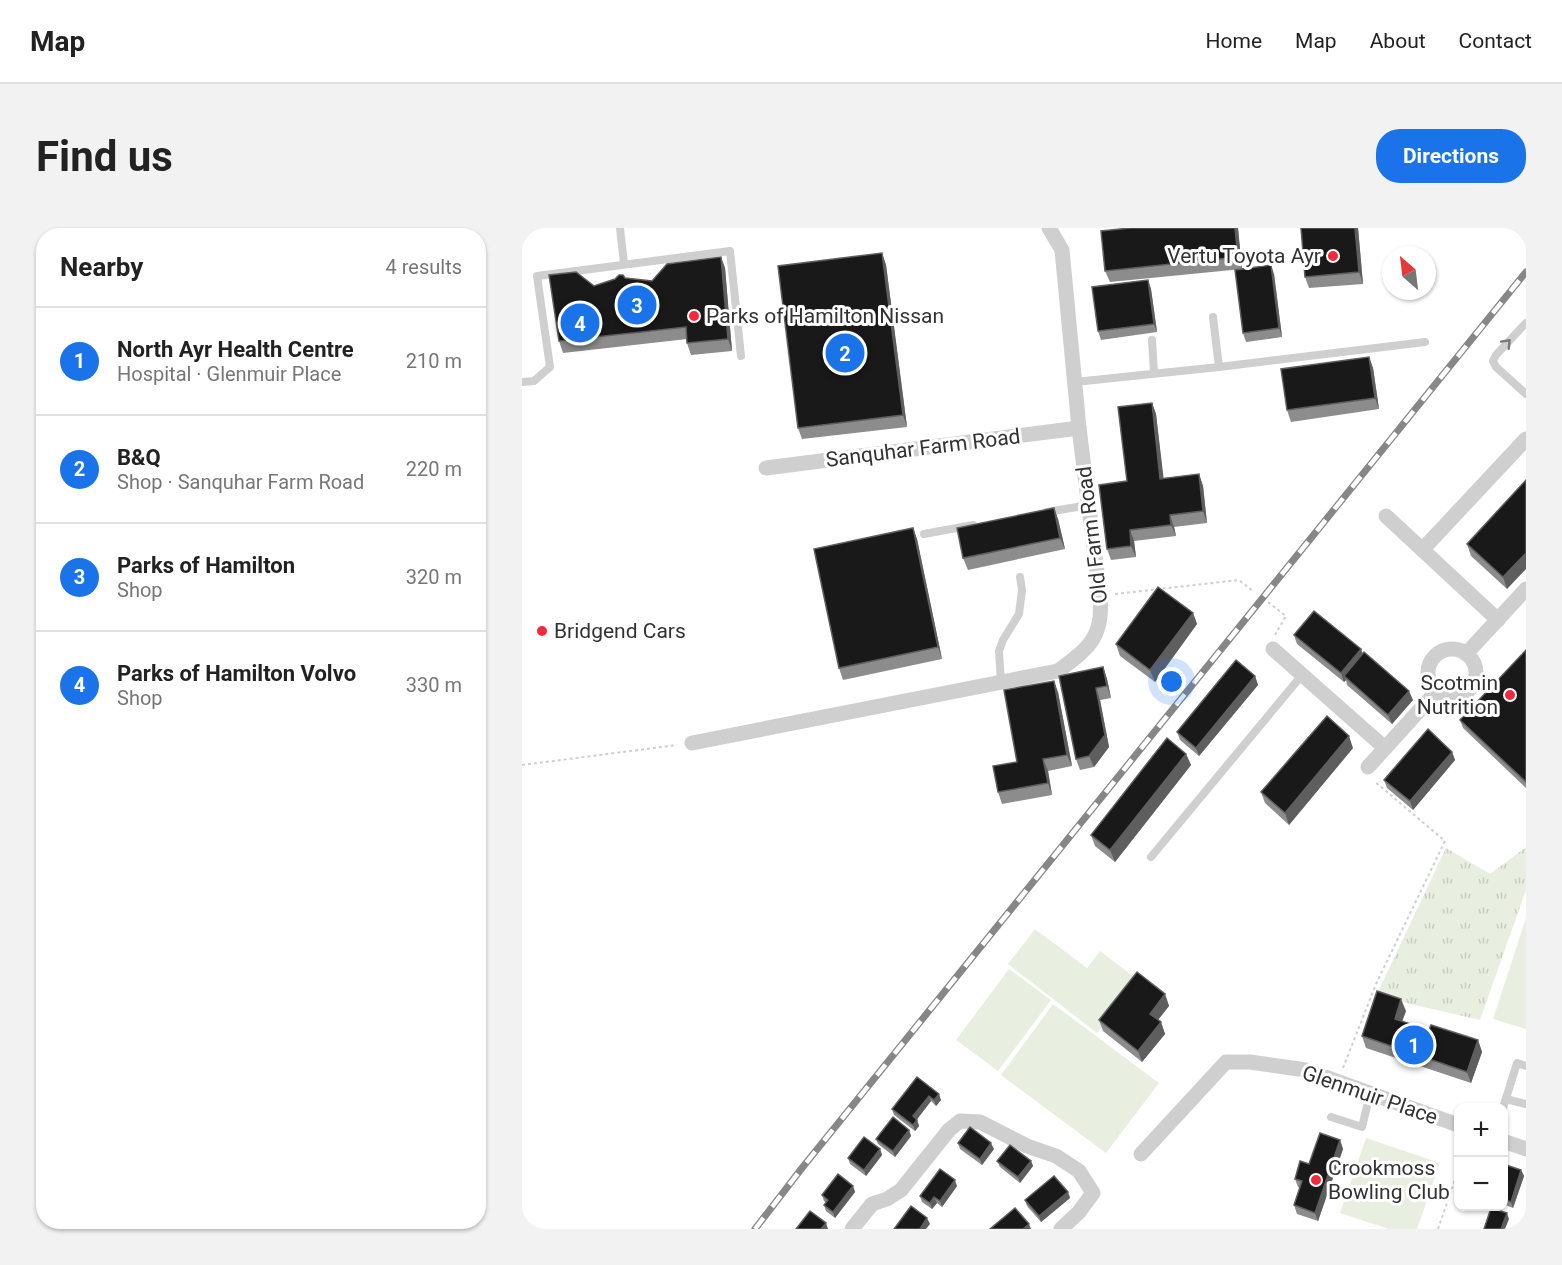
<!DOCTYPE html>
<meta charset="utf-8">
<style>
body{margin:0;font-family:Roboto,sans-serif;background:#f2f2f2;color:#222}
.controls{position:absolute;right:18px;bottom:18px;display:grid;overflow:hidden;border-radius:12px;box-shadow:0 2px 4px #0004}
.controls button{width:54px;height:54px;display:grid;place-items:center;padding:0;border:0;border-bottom:2px solid #e0e0e0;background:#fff;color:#222;font:30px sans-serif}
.compass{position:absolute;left:860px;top:18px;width:54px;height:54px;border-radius:50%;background:#fff;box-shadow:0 2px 4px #0004;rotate:332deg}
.you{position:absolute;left:650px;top:454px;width:21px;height:21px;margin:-15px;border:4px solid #fff;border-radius:50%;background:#1a73e8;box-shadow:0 0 0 9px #1a73e833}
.badge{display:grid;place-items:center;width:39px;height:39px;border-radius:50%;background:#1a73e8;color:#fff;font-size:20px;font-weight:700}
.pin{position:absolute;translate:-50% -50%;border:3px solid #fff;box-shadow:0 2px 6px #0006}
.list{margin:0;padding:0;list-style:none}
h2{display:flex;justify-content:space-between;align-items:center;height:78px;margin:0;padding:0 24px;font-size:26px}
h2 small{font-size:20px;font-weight:400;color:#767676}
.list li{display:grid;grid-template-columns:39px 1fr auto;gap:18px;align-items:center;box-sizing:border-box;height:108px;padding:0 24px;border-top:2px solid #e0e0e0}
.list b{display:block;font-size:22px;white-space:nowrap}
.list p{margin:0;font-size:20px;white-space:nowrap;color:#767676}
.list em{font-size:20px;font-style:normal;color:#767676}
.map{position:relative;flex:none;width:1004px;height:1001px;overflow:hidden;border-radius:24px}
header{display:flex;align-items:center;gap:36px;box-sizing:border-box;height:84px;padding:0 30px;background:#fff;border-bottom:2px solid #e0e0e0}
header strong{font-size:28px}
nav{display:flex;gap:33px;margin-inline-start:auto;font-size:21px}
.intro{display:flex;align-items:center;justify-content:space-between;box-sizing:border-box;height:144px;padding:0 36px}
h1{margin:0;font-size:42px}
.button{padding:15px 27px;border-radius:24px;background:#1a73e8;color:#fff;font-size:21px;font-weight:700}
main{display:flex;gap:36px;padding:0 36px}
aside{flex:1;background:#fff;border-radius:24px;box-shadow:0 2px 4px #0004}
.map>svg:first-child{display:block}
.grass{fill:url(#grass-tufts)}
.pitch{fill:#e8efe0}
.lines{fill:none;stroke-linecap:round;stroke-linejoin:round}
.path{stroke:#cfcfcf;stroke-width:2;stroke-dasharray:3 3;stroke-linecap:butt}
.service{stroke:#cfcfcf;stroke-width:8}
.minor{stroke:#cfcfcf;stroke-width:15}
.rail-casing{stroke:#878787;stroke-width:7}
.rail{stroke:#fff;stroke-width:4.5;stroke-dasharray:14;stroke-linecap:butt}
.wall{fill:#8c8c8c}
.shaded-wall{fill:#5e5e5e}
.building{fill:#191919;stroke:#5e5e5e;stroke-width:1.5}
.oneway{stroke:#797979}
.poi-dot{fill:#f32a3e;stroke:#fff;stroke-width:2}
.labels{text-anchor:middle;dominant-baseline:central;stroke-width:6;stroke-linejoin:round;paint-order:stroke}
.poi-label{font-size:21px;fill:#323232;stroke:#fff;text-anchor:start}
.street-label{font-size:21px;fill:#323232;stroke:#fff}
</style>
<header>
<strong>Map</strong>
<nav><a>Home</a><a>Map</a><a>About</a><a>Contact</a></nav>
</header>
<div class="intro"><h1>Find us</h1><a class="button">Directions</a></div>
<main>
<aside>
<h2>Nearby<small>4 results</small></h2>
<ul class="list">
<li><span class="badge">1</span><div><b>North Ayr Health Centre</b><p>Hospital · Glenmuir Place</p></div><em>210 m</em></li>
<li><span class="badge">2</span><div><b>B&amp;Q</b><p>Shop · Sanquhar Farm Road</p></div><em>220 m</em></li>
<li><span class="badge">3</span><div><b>Parks of Hamilton</b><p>Shop</p></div><em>320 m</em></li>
<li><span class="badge">4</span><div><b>Parks of Hamilton Volvo</b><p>Shop</p></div><em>330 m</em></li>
</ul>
</aside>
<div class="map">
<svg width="1004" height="1001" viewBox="0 0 1004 1001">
<defs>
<pattern id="grass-tufts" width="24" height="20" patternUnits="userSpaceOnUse" patternTransform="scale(1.5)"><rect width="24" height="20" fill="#e8efe0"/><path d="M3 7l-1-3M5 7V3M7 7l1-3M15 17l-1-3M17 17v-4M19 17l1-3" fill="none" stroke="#c7cdc1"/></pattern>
</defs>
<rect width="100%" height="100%" fill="#fff"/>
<path class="grass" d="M1004,619v43l-46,130 -104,-24 70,-148 44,26z"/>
<g class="pitch">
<path d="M1004,690v111l-33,-10z"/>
<path d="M513,701l52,39 13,-17 38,29 -41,53 -89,-69z"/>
<path d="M487,741l42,31 -53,71 -42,-31z"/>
<path d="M531,776l106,79 -53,70 -105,-78z"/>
<path d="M844,910l74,25 -23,66h-28l-49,-16z"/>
</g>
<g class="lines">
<g class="path">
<path d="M593,366l124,-14 15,12"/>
<path d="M746,374l18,14 -11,19"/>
<path d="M0,537l155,-20"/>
<path d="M821,840l33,-84 69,-143 -71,-60"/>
<path d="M916,1001l20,-58"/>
</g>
<g class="service">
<path d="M98,0l4,36"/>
<path d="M1004,95l-30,32 -3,6 3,6 30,27"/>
<path d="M630,112l2,33"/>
<path d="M697,139l206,-25"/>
<path d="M0,154l12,-1 16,-14 -13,-91 193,-25 11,105"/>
<path d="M553,154l144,-15 -6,-50"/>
<path d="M525,284l42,-7"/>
<path d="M402,306l49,-9"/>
<path d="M479,454l-2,-31 4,-11 16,-26 3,-24 -2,-13"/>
<path d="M629,629l151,-182"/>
<path d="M984,871l20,5"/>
<path d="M981,880l14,-45 9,3"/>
<path d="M809,889l31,10 8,-33"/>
</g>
<g class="minor">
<path d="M244,240l313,-40"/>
<path d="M864,288l112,104"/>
<path d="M901,321l103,-110"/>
<circle cx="930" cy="445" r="24"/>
<path d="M751,421l112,99"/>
<path d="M944,426l60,-65"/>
<path d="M170,515l366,-72c31,-23 46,-34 42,-75l-21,-168 -17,-178 -13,-22"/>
<path d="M846,539l68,-75"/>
<path d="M981,913l23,8"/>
<path d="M619,926l85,-92h24l56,8 152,55"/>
<path d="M330,1001l20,-25 15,-5 14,-9 48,-60 11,-9 20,1 47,24 29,10 23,15 14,22 -14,19 -18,17"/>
</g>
<g class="rail-casing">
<path id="rail" d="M233,1001l47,-61 724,-896"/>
</g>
<use href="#rail" class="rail"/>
</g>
<g class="wall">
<path d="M779,0h57l5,56 -54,4 -4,-11z"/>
<path d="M716,1l4,40 -132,13 -5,-11z"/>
<path d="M360,25l4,12 21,162 -105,12 -4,-11z"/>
<path d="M199,29l4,11 7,83 -41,4 -4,-12v-4l-124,14 -4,-12 35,-55 31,-8 27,3z"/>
<path d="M752,46l8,63 -36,5 -3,-9z"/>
<path d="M626,52l3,9 6,43 -56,8 -3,-9z"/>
<path d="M847,129l4,11 6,41 -88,13 -4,-12z"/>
<path d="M630,175l4,11 7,64 36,-4 4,12 4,37 -33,4 2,9 -42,5 2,16 -25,3 -4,-11z"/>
<path d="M1004,252l-19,109 -36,-33 -4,-12z"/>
<path d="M532,280l4,11 7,30 -97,21 -5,-12z"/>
<path d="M391,300l4,11 25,120 -99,21 -4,-12z"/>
<path d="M671,385l4,11 -42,58 -35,-26 -4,-12z"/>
<path d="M772,407l67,14 2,5 50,46 -21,24 -45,-39 -1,-5 -2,2 -47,-38z"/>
<path d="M1004,422v138l-63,-60 -3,-8z"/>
<path d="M581,439l4,12 4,19 -11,2 9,47 -15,20 -14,3 -4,-11 -17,-83z"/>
<path d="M733,448l3,9 -59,71 -19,-16 -3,-8z"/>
<path d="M536,464l14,74 -24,5 4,24 -50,9 -4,-12 19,-30z"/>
<path d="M831,520l-64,77 -24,-22 -4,-11z"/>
<path d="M930,524l3,8 -42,50 -26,-22 -3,-8z"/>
<path d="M664,526l5,11 -76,97 -20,-16 -4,-11z"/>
<path d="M643,766l4,12 -11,14 3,2 4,12 -23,28 -39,-31 -4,-11z"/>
<path d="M884,783l-4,10 27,9 49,10 4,12 -11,31 -105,-35 -4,-12z"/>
<path d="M395,849l24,23 -5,6 -5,-5 -14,18 2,7 -4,5 -21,-16 -2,-6z"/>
<path d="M387,902l2,6 -16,21 -17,-13 -2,-5z"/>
<path d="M818,912l3,9 -25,72 -21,-7 -3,-9 6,-17 -2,-1 -3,-8 14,-15z"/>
<path d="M436,915l36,6 -12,16 -22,-16z"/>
<path d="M358,921l2,6 -16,21 -16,-12 -2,-6z"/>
<path d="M475,933h34l2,5 -13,17 -20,-16z"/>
<path d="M999,942l3,6 -11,32 -10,-4v-33z"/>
<path d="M331,958l2,6 -20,26 -9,-7 -2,-6 2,-2 -2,-2 -2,-6z"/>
<path d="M435,958l-15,21 -5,-4 -5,6 -10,-7 -2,-6z"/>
<path d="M546,964l2,6 -29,24 -14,-16 -2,-6z"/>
</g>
<g class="shaded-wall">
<path d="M713,0h3l4,41 -4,-12z"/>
<path d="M833,0h3l5,56 -4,-12z"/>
<path d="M360,25l4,12 21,162 -4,-12z"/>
<path d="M199,29l4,11 7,83 -4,-12z"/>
<path d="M749,37l3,9 8,63 -3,-9z"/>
<path d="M626,52l3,9 6,43 -3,-8z"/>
<path d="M847,129l4,11 6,41 -4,-11z"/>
<path d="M630,175l4,11 9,76 -5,-11z"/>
<path d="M677,246l4,12 4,37 -4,-12z"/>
<path d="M532,280l4,11 7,30 -5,-11z"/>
<path d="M648,287l4,12 2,9 -5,-11z"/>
<path d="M391,300l4,11 25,120 -4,-12z"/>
<path d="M608,302l4,11 2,16 -5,-11z"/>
<path d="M1004,325v16l-19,20 -4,-12z"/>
<path d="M671,385l4,11 -42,58 -5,-12z"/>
<path d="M839,421l3,9 -20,18 2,4 -2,2 -3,-9z"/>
<path d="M581,439l4,12 4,19 -4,-12z"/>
<path d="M733,448l3,9 -59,71 -3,-8z"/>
<path d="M532,453l4,11 14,74 -5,-11z"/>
<path d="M574,460l4,12 9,47 -15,20 -5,-11z"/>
<path d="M887,463l4,9 -21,24 -4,-9z"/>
<path d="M827,508l4,12 -64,77 -4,-12z"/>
<path d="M930,524l3,8 -42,50 -3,-9z"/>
<path d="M664,526l5,11 -76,97 -5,-12z"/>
<path d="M521,531l5,12 4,24 -4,-12z"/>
<path d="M643,766l4,12 -15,19 -4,-11z"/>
<path d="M879,771l5,12 -7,19 -4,-11z"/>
<path d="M639,794l4,12 -23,28 -4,-11z"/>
<path d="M956,812l4,12 -11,31 -4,-11z"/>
<path d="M417,866l2,6 -5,6 -2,-6z"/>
<path d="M407,868l2,5 -16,21 -2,-6z"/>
<path d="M395,892l2,6 -4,5 -2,-6z"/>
<path d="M387,902l2,6 -16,21 -2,-6z"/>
<path d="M818,912l3,9 -25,72 -3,-8z"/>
<path d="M469,915l3,6 -12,16 -2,-6z"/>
<path d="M358,921l2,6 -16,21 -2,-6z"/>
<path d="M509,933l2,5 -13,17 -2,-6z"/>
<path d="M999,942l3,6 -11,32 -2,-6z"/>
<path d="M433,952l2,6 -15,21 -2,-6z"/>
<path d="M331,958l2,6 -20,26 -2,-6z"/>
<path d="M546,964l2,6 -29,24 -2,-6z"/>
<path d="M412,969l3,6 -5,6 -2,-6z"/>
<path d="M985,985l2,6 -4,10h-4z"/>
<path d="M405,990l3,6 -4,5h-6z"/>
<path d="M304,995l2,6h-7z"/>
<path d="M507,996l2,5h-8z"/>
</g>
<g class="building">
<path d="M608,0h105l3,29 -133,14 -4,-40z"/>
<path d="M779,0h54l4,44 -54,5z"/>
<path d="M360,25l21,162 -105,13 -20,-162z"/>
<path d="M199,29l7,82 -41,4 -1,-16 -127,14 -10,-66 27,-3 18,14 21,-7 4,-4h4l2,3 27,3 15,-17z"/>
<path d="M749,37l8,63 -36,5 -8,-63z"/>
<path d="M626,52l6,44 -56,7 -6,-44z"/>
<path d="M847,129l6,41 -88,12 -6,-41z"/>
<path d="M630,175l8,76 39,-5 4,37 -33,4 1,10 -41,5 1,16 -24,3 -8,-64 28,-4 -9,-74z"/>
<path d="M1004,252v73l-23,24 -36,-33z"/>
<path d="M532,280l6,30 -97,20 -6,-30z"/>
<path d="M391,300l25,119 -99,21 -25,-119z"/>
<path d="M636,359l35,26 -43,57 -34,-26z"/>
<path d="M792,383l47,38 -20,24 -47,-38z"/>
<path d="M1004,422v132l-66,-62z"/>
<path d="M842,424l45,39 -21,24 -44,-39z"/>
<path d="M714,432l19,16 -59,72 -19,-16z"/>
<path d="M581,439l4,19 -11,2 9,47 -16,21 -13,3 -17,-83z"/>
<path d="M532,453l13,74 -24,4 5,24 -50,9 -5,-26 24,-4 -13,-72z"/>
<path d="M805,488l22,20 -64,77 -24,-21z"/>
<path d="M906,501l24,23 -42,49 -26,-21z"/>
<path d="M645,510l19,16 -76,96 -19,-15z"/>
<path d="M615,744l28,22 -15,20 11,8 -23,29 -39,-31z"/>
<path d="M855,763l24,8 -6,20 34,11 2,-5 47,15 -11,32 -105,-36z"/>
<path d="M395,849l22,17 -5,6 -5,-4 -16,20 4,4 -4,5 -21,-16z"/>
<path d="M371,889l16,13 -16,21 -17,-12z"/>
<path d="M448,899l21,16 -11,16 -22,-16z"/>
<path d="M798,905l20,7 -25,73 -21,-8 8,-24 -7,-2 5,-18 9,3z"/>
<path d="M342,909l16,12 -16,21 -16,-12z"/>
<path d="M488,917l21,16 -13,16 -21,-16z"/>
<path d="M984,937l15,5 -10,32 -8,-3v-28z"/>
<path d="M418,941l15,11 -15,21 -6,-4 -4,6 -10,-7z"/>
<path d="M316,946l15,12 -20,26 -9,-7 4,-5 -6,-5z"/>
<path d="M532,948l14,16 -29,24 -14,-16z"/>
<path d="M389,978l16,12 -7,11h-26z"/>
<path d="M493,980l14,16 -6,5h-33z"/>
<path d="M969,980l16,5 -6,16h-17z"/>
<path d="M288,983l16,12 -5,6h-25z"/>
</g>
<defs><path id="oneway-chevron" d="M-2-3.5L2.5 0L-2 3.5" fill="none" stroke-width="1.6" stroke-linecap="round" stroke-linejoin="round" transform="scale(1.5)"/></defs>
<use class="oneway" href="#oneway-chevron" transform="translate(985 115) rotate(-47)"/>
<g class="poi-dot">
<circle cx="811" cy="28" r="6"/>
<circle cx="172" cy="88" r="6"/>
<circle cx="20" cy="403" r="6"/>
<circle cx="988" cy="467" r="6"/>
<circle cx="794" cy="952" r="6"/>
</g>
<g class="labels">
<g class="poi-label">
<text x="799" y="28" text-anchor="end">Vertu Toyota Ayr</text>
<text x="184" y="88">Parks of Hamilton Nissan</text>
<text x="32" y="403">Bridgend Cars</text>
<text x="976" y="455" text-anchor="end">Scotmin<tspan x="976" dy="24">Nutrition</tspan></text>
<text x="806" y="940">Crookmoss<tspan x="806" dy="24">Bowling Club</tspan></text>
</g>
<g class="street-label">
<text transform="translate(401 220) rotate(-7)">Sanquhar Farm Road</text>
<text transform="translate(570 307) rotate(-97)">Old Farm Road</text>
<text transform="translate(848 867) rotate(19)">Glenmuir Place</text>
</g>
</g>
</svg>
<div class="controls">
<button>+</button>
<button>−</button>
</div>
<svg class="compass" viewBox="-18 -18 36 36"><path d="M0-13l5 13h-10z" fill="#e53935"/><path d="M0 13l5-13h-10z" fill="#767676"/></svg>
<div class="you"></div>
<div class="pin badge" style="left:892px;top:817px">1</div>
<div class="pin badge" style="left:323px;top:125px">2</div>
<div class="pin badge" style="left:115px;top:77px">3</div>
<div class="pin badge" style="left:58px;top:95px">4</div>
</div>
</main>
